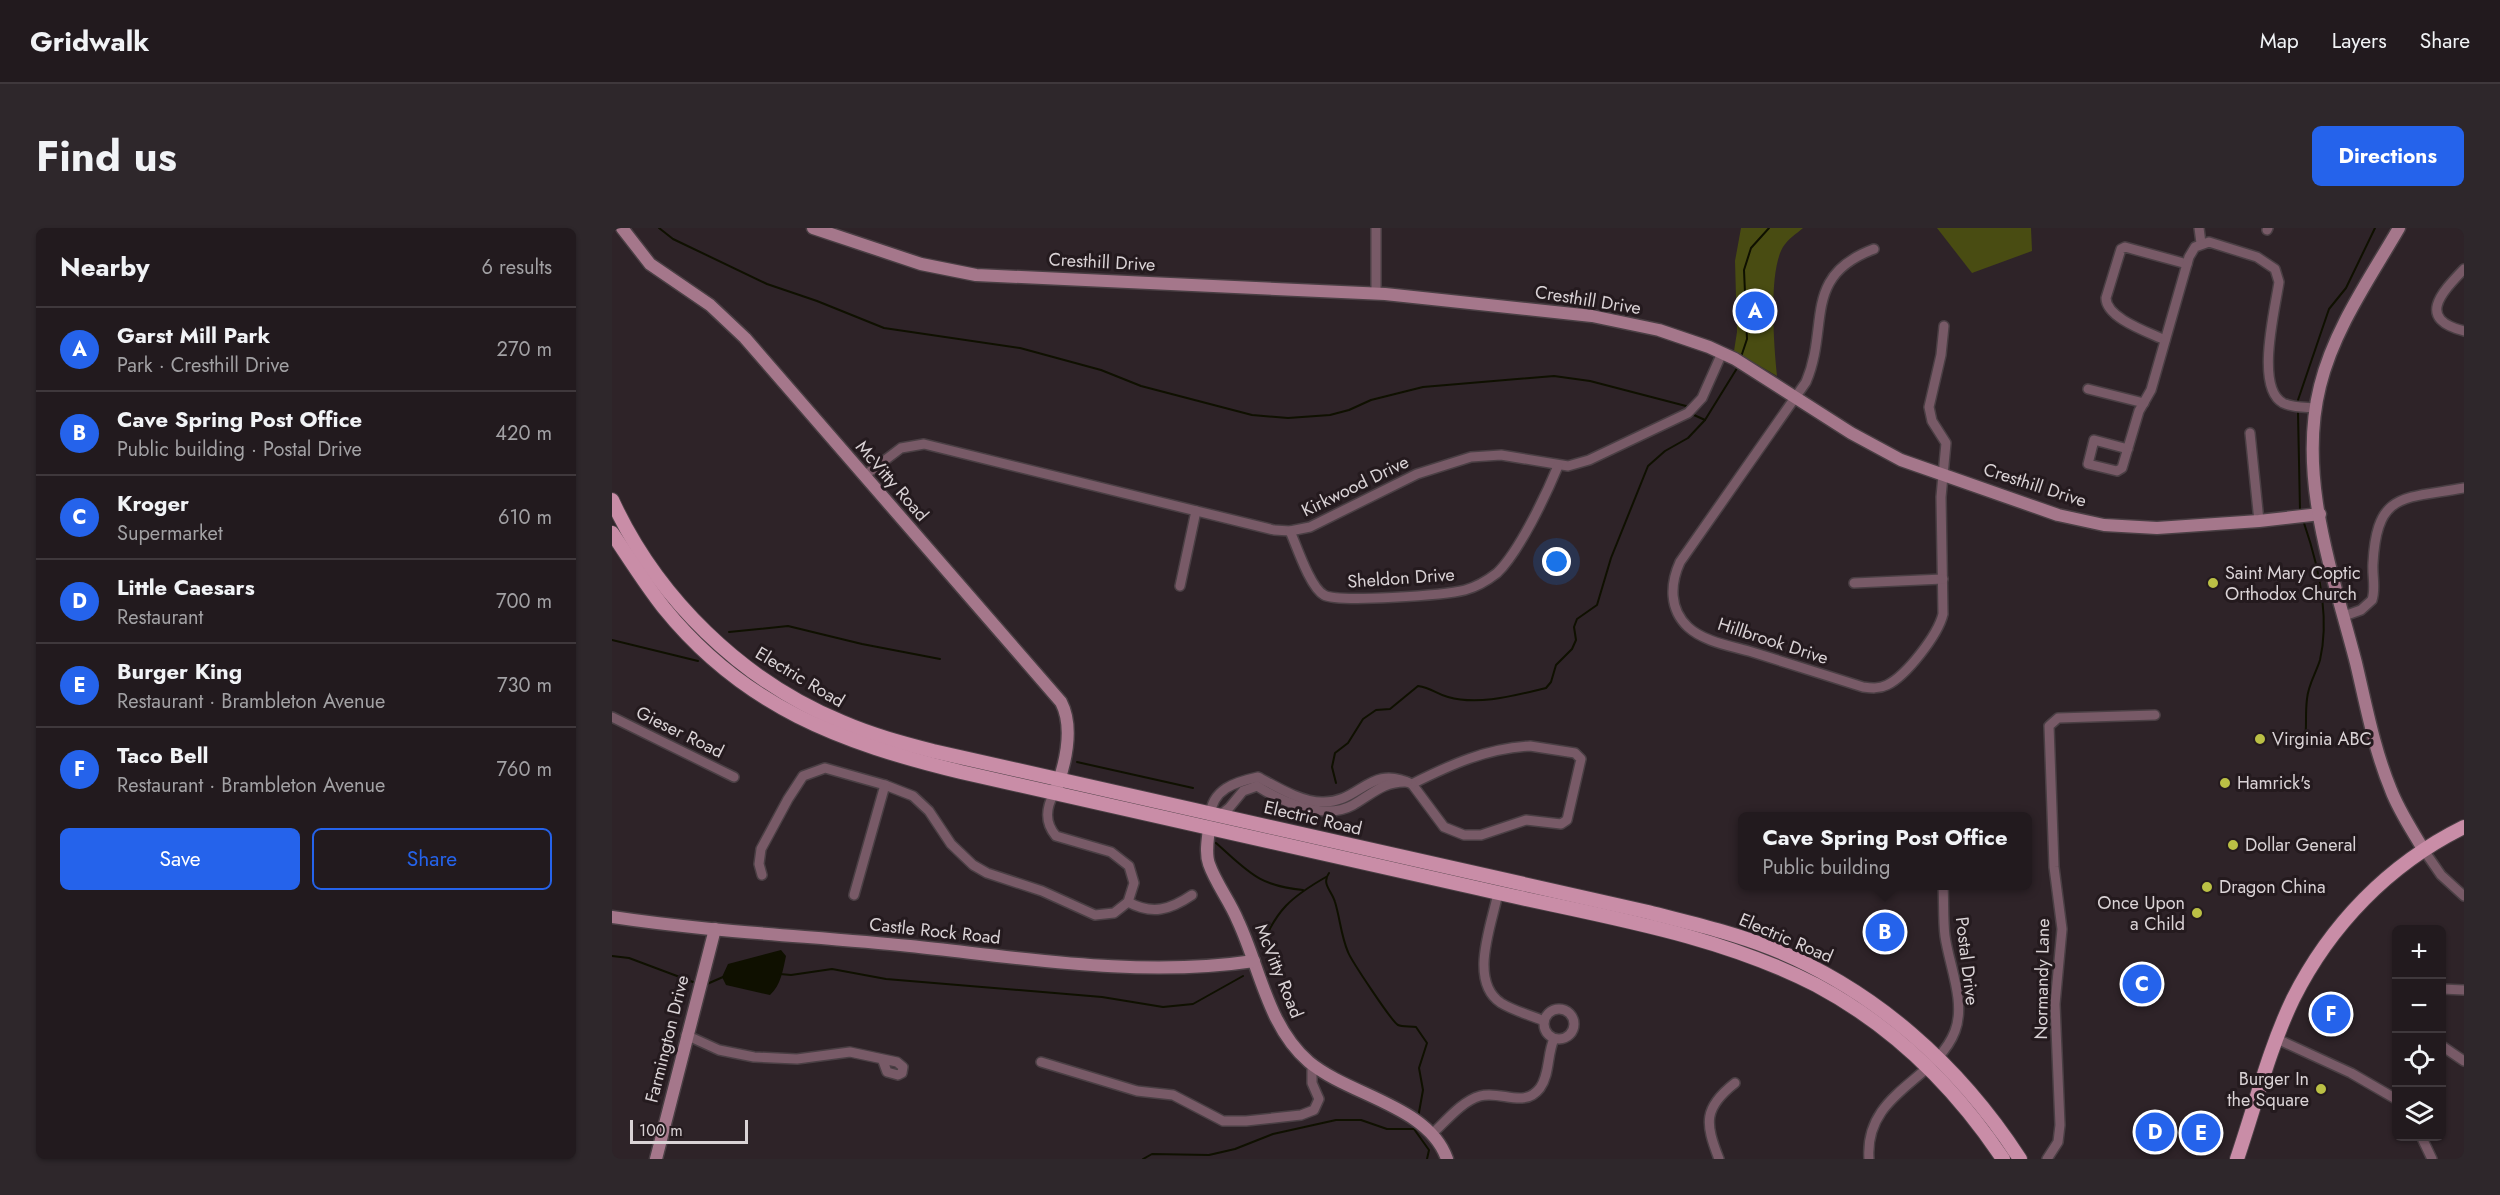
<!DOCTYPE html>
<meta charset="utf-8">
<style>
body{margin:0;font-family:Jost,sans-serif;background:#2e272b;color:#f1f3f6}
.controls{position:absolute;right:18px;bottom:18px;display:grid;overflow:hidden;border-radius:9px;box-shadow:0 2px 4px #0004}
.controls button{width:54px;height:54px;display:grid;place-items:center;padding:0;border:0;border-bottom:2px solid #3f383c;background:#221a1e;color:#f1f3f6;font:30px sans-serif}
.scale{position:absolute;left:18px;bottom:15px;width:118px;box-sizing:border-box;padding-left:6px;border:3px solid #dad3d6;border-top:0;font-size:16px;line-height:21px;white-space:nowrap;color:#dad3d6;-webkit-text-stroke:4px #241a1e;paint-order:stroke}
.you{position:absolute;left:945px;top:334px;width:21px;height:21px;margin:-15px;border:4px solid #fff;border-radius:50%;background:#1a73e8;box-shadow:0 0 0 9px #1a73e833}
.badge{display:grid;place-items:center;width:39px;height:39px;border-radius:50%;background:#2563eb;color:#fff;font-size:20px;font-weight:700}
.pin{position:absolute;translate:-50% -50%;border:3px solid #fff;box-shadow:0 2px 6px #0006}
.popup{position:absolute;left:1126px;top:584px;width:294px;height:78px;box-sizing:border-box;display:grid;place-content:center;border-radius:9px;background:#221a1e;filter:drop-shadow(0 2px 4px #0005);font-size:20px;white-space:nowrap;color:#a2a1a4}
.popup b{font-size:22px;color:#f1f3f6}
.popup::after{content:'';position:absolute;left:50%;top:100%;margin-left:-12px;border:12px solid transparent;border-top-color:#221a1e}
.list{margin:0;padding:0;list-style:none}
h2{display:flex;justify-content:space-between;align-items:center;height:78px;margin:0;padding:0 24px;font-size:26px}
h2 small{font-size:20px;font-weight:400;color:#a2a1a4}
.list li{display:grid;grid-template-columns:39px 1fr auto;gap:18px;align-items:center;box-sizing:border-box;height:84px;padding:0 24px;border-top:2px solid #3f383c}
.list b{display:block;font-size:22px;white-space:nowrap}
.list p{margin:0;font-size:20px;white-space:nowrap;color:#a2a1a4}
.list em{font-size:20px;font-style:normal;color:#a2a1a4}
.actions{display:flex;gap:12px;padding:18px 24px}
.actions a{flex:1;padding:14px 0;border:2px solid #2563eb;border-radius:9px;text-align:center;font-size:21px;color:#2563eb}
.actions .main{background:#2563eb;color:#fff}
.icon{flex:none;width:33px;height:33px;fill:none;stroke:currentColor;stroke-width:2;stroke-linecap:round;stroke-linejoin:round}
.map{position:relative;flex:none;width:1852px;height:931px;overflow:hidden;border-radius:9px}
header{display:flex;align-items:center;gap:36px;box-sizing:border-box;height:84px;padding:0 30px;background:#221a1e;border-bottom:2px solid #3f383c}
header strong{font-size:28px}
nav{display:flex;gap:33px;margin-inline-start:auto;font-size:21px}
.intro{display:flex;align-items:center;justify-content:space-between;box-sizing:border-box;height:144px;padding:0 36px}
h1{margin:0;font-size:42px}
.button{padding:15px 27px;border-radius:9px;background:#2563eb;color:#fff;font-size:21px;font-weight:700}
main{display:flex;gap:36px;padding:0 36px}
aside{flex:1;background:#221a1e;border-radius:9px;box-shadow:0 2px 4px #0004}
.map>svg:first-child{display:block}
.green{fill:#494c12}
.water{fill:#0f1000}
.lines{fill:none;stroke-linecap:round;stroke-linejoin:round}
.stream{stroke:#0f1000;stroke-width:2}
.street-casing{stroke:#4a3f44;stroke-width:12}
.secondary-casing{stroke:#4a3f44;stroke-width:15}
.primary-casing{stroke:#4a3f44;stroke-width:16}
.street{stroke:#785a67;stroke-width:9}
.secondary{stroke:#a5778b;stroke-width:12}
.primary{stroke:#c98da7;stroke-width:14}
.poi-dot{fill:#bbc045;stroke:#241a1e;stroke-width:2}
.labels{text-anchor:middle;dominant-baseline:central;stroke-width:6;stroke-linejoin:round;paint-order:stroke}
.street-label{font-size:18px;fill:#dad3d6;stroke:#241a1e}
.poi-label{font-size:18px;fill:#dad3d6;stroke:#241a1e;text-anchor:start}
</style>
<header>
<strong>Gridwalk</strong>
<nav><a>Map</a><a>Layers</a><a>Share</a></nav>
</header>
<div class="intro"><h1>Find us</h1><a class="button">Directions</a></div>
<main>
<aside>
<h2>Nearby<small>6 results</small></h2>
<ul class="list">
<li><span class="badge">A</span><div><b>Garst Mill Park</b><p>Park · Cresthill Drive</p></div><em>270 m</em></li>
<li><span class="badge">B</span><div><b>Cave Spring Post Office</b><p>Public building · Postal Drive</p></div><em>420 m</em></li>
<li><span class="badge">C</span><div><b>Kroger</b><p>Supermarket</p></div><em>610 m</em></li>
<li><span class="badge">D</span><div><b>Little Caesars</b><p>Restaurant</p></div><em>700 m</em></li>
<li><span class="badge">E</span><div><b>Burger King</b><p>Restaurant · Brambleton Avenue</p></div><em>730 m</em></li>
<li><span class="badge">F</span><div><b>Taco Bell</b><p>Restaurant · Brambleton Avenue</p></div><em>760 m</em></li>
</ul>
<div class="actions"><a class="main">Save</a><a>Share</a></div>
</aside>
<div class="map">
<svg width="1852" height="931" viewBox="0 0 1852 931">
<rect width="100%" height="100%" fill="#2e2328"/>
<g class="green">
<path d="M1129,0h62c-7,6 -15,11 -20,19 -15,25 -9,100 -6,129l-43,-25 3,-19 -2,-71z"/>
<path d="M1325,0h94l1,23 -60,22z"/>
</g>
<path class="water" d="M169,722l5,6c-3,14 -5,29 -16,39l-44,-10 -4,-8 6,-13z"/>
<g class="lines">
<g class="stream">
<path d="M47,0l14,11 94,45 50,17 67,27 136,20 81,22 40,16 111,29 36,3 42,-3 19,-5 22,-10 52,-13 131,-11 36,5 96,25"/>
<path d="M1129,129l6,-18 -3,-69 7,-22 18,-20"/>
<path d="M1686,172l31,-91 17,-21 29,-60"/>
<path d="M1686,185l2,97"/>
<path d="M1082,187l11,5"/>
<path d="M1692,295c14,41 26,94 16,137 -4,13 -12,25 -13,39 -2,15 0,27 -2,42"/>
<path d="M117,404l59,-6 74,18 78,15"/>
<path d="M0,412l86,21"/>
<path d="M465,534l116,26"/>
<path d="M724,555l-4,-16 3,-14 13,-10 15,-24 13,-9 14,-1 28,-23c14,2 18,8 30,11 31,9 68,-2 98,-9l5,-6 5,-17 16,-16 4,-9 -2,-13 3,-8 20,-14 14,-47 37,-92 17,-15 23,-13 17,-18 34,-55"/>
<path d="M604,615c32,28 42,43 87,47"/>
<path d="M717,645c-8,11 3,18 6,29 5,16 6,34 13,50 3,8 44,70 50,73 4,2 13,1 18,2l11,16 -8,25 4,22 -5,28"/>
<path d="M649,720c15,-38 30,-51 65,-71"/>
<path d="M0,728l17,2 64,24"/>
<path d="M168,746l11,1 41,-6 54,10 216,18 61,10 30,-3 50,-28"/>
<path d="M95,756l16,-7"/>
<path d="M802,901l15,21 -2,9"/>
<path d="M531,931l9,-5 57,1 26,-6 38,-15 63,-14h25l26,9h27"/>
</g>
<g class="street-casing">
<g id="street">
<path d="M1587,0l2,15"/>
<path d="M1655,2l1,-2"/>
<path d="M1262,21c-73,27 -44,77 -68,133l-126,180c-10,22 -11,47 8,65 16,15 44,19 64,25 37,12 74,23 111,35 8,1 16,2 24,-2 19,-9 51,-50 56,-71l-2,-117 5,-54 -14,-22 -3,-14 12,-52 3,-29"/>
<path d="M1852,41c-24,25 -47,50 0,62"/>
<path d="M764,66v-66"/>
<path d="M1553,112c-17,-8 -59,-22 -59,-42l15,-49 4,-2 62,17"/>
<path d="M1476,161l56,14"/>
<path d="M1638,205l9,88"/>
<path d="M1516,221l-34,-9 -6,24 29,7 5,-3 17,-57 12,-21 38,-133 6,-10 14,-5 48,15 18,12 4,13c-4,28 -24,106 4,121 10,5 22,4 33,5"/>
<path d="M252,248l37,-28 23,-4 350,86 16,1 20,-4 107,-53 54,-17 30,-2 67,11 21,-6 99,-47 14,-15 20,-45"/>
<path d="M678,303c7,16 20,56 34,64 14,8 122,0 141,-5 11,-3 23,-10 32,-17 22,-21 49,-78 61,-107"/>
<path d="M1242,355l89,-4"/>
<path d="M568,358l16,-75"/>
<path d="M1732,388l17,-6 11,-10c4,-12 0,-24 1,-37 4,-72 30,-64 91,-75"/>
<path d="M0,489l122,60"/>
<path d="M918,518l45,7 6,6 -14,61 -6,4 -35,-4 -45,15h-17l-20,-8 -32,-43c38,-19 75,-36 118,-38z"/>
<path d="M598,588c2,-27 25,-34 48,-39 19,10 43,25 64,25 39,1 47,-39 90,-18"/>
<path d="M606,589l11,-9 14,-17 14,-5c25,16 67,35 96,19 19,-11 31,-24 54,-23"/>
<path d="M1811,621l18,26 23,21"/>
<path d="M150,647l-3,-11 2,-15 27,-50 15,-23 22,-8 60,17 28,11 16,15 22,33 22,21 14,8 55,18 53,24 19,-2 14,-11 6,-19 -5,-17 -18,-14 -55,-16c-12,-14 -10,-28 -2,-43"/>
<path d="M886,665c-6,31 -30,88 3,110 13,8 29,12 43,18"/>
<path d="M242,667l31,-110"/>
<path d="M516,674c24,13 42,8 64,-7"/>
<path d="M1830,761l22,1"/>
<circle cx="947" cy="796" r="15"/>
<path d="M74,807l33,15 35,7 43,2 53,-7 47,10 6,5 -1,6 -4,2 -11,-3 -4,-11"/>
<path d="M1665,811l74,34 45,26"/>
<path d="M1830,818l22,15"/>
<path d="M429,834l96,29 36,4 50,26h23l55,-6 13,-5 5,-11 -7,-16v-19"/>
<path d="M821,905c13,-12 29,-32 47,-37 21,-6 44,13 60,-8 10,-14 7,-34 14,-49"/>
<path d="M1809,908l11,23"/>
<path d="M1107,931c-14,-36 -16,-51 16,-76"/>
<path d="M1257,931c-5,-67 67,-78 86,-128 11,-29 -6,-66 -10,-95 -2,-17 -1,-34 -2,-50"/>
<path d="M1435,931l11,-17 2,-17 -5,-121 7,-75 -8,-62 -5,-141 9,-8 97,-3"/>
</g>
</g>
<g class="secondary-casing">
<g id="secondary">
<path d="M10,0l28,36 60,41 35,33 316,364c13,25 5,59 -4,85"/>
<path d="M201,0l108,36 55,11 409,19 207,22 67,14 50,17 26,12 116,74 50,27 157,55 46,10 53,3 102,-7 61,-7"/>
<path d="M1787,0c-29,50 -65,101 -79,158 -23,92 13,188 36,277 10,42 18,86 35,127 8,21 21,40 32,59"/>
<path d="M597,600c-1,11 -4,25 0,36 7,20 21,37 29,57 22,47 30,106 71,141 41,34 120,44 138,97"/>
<path d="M0,689c99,15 199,19 298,29 114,12 231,32 344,15"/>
<path d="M44,931l59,-230"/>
</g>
</g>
<g class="primary-casing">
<g id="primary">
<path d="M0,272c45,98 130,181 230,222 30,13 60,21 91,29l715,161c42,11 83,20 123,36 104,42 188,117 249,211"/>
<path d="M0,305c17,25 33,51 52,75 80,99 178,135 297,164 174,39 347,78 520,117 112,26 232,43 335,96 77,41 139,102 187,174"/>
<path d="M1625,931c18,-53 32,-110 56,-160 37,-74 96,-135 171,-172"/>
</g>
</g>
<use href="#street" class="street"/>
<use href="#secondary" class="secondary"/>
<use href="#primary" class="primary"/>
</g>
<g class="poi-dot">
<circle cx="1601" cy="355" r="6"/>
<circle cx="1648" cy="511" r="6"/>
<circle cx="1613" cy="555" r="6"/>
<circle cx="1621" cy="617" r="6"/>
<circle cx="1595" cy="659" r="6"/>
<circle cx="1585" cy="685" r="6"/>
<circle cx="1709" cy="861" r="6"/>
</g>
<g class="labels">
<g class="street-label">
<text transform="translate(490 34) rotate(3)">Cresthill Drive</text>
<text transform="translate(976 72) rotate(9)">Cresthill Drive</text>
<text transform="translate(280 253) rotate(49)">McVitty Road</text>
<text transform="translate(1423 257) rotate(18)">Cresthill Drive</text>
<text transform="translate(743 258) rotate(-26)">Kirkwood Drive</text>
<text transform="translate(789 350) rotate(-4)">Sheldon Drive</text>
<text transform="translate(1161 413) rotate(18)">Hillbrook Drive</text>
<text transform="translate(188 449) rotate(31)">Electric Road</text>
<text transform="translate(68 504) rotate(26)">Gieser Road</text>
<text transform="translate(701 590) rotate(13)">Electric Road</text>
<text transform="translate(323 703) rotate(6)">Castle Rock Road</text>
<text transform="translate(1174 710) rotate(23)">Electric Road</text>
<text transform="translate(1355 733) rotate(83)">Postal Drive</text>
<text transform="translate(667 743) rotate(68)">McVitty Road</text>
<text transform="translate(1430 751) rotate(-89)">Normandy Lane</text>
<text transform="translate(55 811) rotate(-76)">Farmington Drive</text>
</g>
<g class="poi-label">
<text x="1613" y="345">Saint Mary Coptic<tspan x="1613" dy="21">Orthodox Church</tspan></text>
<text x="1660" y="511">Virginia ABC</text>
<text x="1625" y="555">Hamrick's</text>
<text x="1633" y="617">Dollar General</text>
<text x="1607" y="659">Dragon China</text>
<text x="1573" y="675" text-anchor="end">Once Upon<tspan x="1573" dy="21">a Child</tspan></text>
<text x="1697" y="851" text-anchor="end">Burger In<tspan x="1697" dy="21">the Square</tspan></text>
</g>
</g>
</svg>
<div class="controls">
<button>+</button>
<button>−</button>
<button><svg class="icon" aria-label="locate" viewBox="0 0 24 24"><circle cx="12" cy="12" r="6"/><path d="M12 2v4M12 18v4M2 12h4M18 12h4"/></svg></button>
<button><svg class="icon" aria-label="layers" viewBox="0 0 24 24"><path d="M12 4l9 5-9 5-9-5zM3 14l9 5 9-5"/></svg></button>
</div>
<div class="scale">100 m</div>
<div class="you"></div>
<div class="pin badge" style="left:1143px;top:83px">A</div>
<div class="pin badge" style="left:1273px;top:704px">B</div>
<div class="popup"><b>Cave Spring Post Office</b>Public building</div>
<div class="pin badge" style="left:1530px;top:756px">C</div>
<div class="pin badge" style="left:1543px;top:904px">D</div>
<div class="pin badge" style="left:1589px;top:905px">E</div>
<div class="pin badge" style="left:1719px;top:786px">F</div>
</div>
</main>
